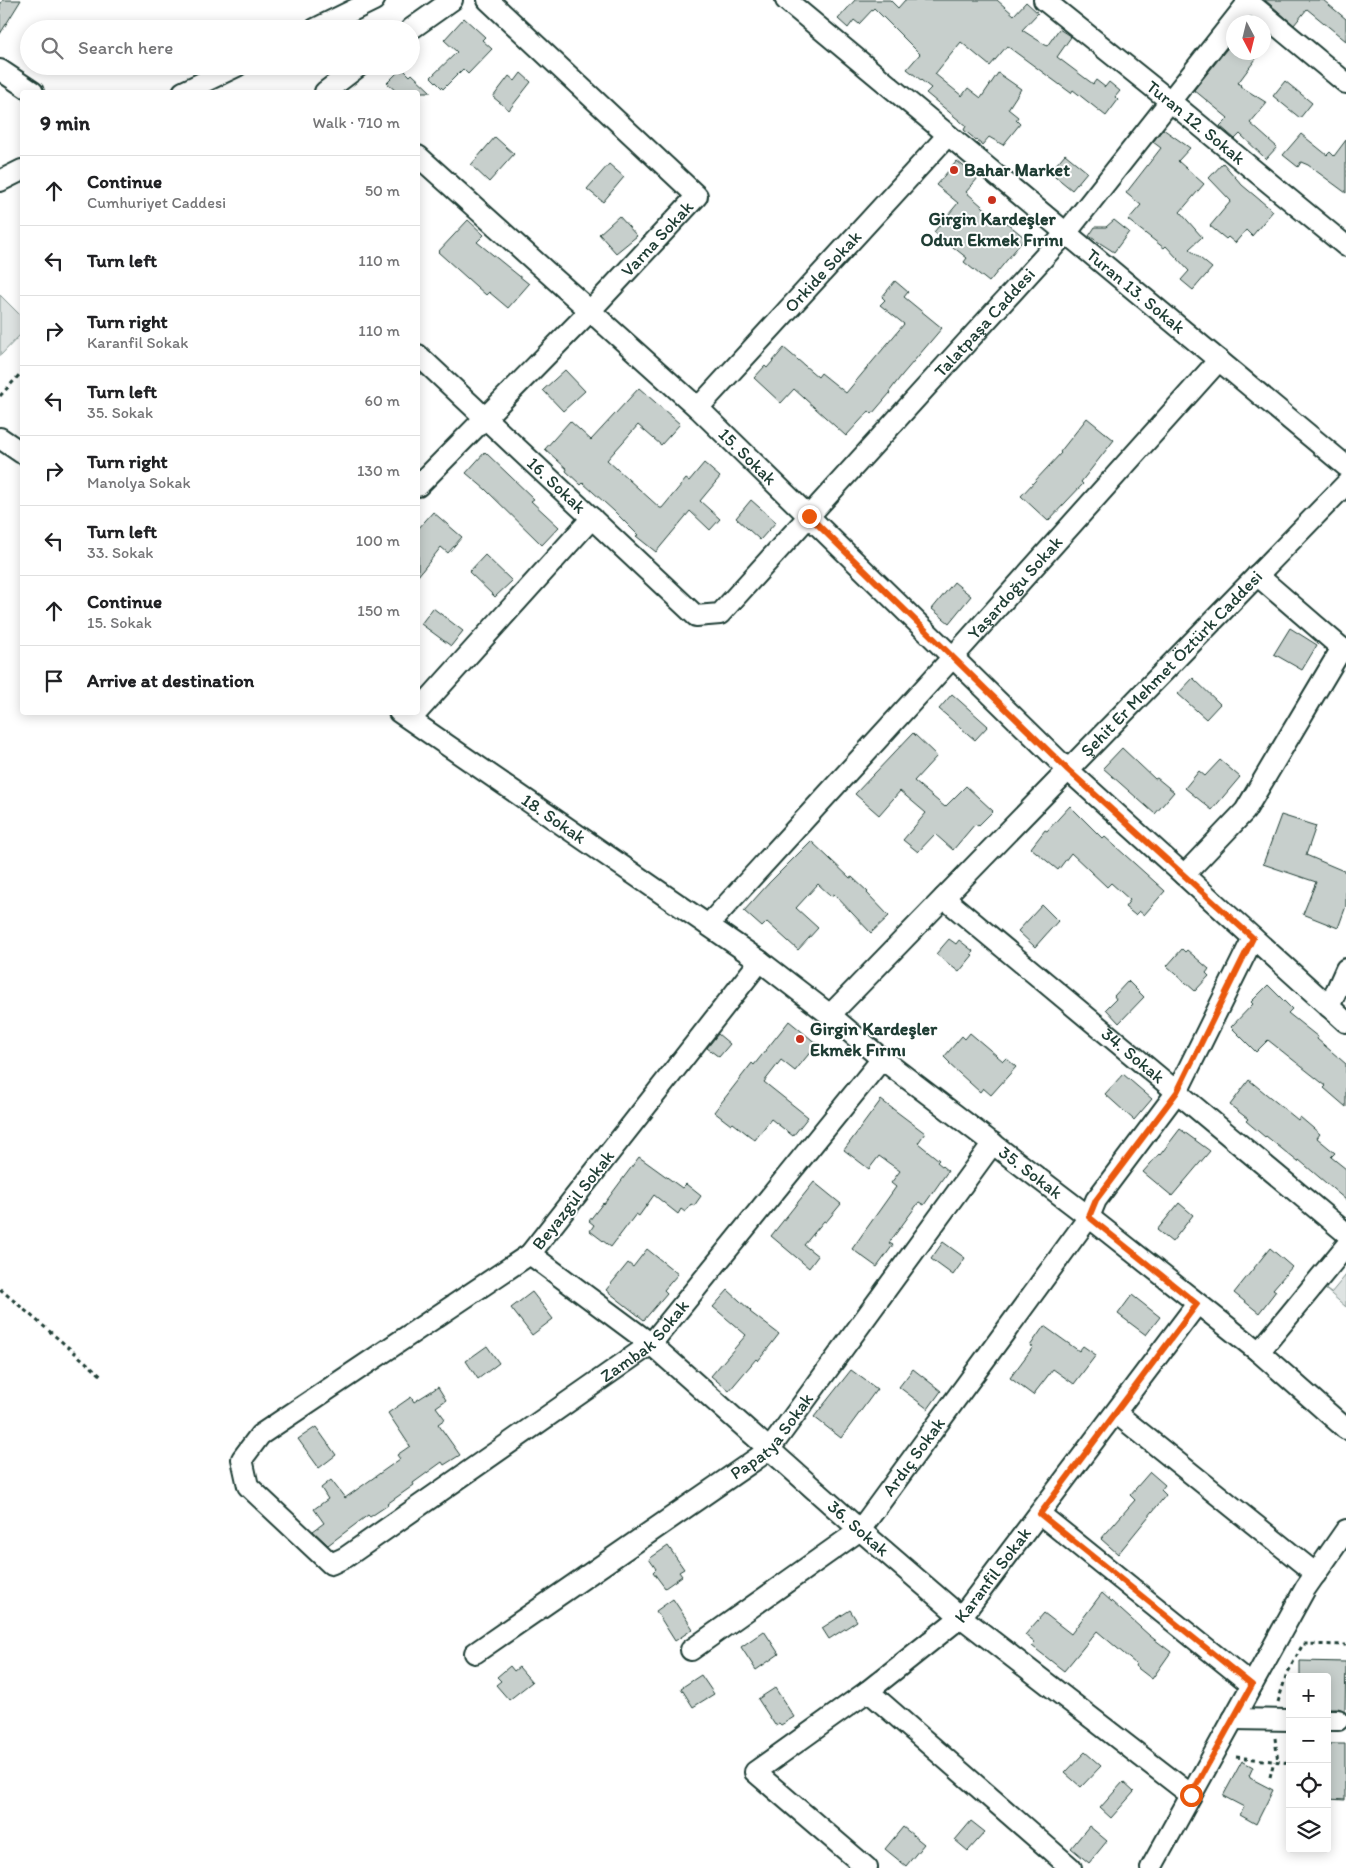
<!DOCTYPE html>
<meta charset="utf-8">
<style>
body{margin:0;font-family:Itim,sans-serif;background:#f2f2f2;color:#202124}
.controls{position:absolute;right:15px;bottom:15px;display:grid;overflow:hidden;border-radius:5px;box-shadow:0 2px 12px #0003}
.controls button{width:45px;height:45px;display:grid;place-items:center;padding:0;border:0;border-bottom:1px solid #e0e0e0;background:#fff;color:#202124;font:25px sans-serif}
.compass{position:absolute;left:1226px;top:15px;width:45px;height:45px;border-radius:50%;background:#fff;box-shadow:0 2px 12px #0003;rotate:173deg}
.stop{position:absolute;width:15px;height:15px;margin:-11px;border:4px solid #ea580c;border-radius:50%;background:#fff}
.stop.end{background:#ea580c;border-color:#fff;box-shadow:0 1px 5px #0008}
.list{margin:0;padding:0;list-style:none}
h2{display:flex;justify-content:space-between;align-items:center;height:65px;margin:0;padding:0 20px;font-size:21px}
h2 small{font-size:16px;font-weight:400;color:#757577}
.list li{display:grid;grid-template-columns:32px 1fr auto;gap:15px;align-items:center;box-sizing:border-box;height:70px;padding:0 20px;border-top:1px solid #e0e0e0}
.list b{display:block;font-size:19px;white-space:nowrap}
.list p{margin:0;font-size:16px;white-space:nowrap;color:#757577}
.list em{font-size:16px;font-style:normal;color:#757577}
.icon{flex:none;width:28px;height:28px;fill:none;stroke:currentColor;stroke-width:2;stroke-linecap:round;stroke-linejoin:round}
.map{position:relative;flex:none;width:1346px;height:1868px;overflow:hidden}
.search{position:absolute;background:#fff;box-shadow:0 2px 12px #0003;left:20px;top:20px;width:400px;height:55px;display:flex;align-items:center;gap:12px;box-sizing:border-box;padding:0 18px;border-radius:28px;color:#757577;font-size:19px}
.panel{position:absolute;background:#fff;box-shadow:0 2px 12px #0003;left:20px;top:90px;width:400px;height:625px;border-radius:5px}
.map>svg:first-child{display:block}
.green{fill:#dee3e2;stroke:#7e908b}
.building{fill:#c7cfcc;stroke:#1f3d34}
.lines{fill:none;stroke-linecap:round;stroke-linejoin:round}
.minor-casing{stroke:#1f3d34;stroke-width:24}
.path{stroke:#1f3d34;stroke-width:3;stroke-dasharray:4 4;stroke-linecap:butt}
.minor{stroke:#fff;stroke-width:20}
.route{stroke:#ea580c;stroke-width:6}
.poi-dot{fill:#c8321e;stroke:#fff;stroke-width:2}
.labels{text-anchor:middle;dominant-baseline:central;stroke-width:4;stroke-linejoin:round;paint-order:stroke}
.street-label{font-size:18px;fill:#1f3d34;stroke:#fff}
.poi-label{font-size:18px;font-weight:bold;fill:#1f3d34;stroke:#fff;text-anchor:start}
</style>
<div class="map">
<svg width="1346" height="1868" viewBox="0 0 1346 1868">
<rect width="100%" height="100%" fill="#fff"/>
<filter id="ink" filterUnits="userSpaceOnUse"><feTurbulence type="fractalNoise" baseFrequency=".02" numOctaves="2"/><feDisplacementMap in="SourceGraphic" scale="10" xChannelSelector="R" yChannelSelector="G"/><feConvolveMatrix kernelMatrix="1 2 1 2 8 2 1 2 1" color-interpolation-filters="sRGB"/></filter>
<g filter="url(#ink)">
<g class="green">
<path d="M0,295l22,22v16l-22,23z"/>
<path d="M1346,1275v32l-22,-19 7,5z"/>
</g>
<g class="building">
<path d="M3,0h18l-21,34v-29z"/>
<path d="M855,0h35l8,8 7,-8h92l17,15 12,-13 12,11 -16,17 25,16 12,-17 11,7 1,1 -14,20 36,27 3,-4 9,7 4,-5 11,9 -5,6 3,3 -12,16 -33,-26 -2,3 -64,-47 -17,20 -29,-24 -26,32 27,22 6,-8 13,10 17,-25 23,16 -13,20 10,8 -2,3 4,4 -17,21 -14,-8 -7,8 -18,-15 2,-4 -40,-33 5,-5 -24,-19 13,-15 -46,-46 -15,16 -5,-4 -6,8 -10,-9z"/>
<path d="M1265,0h58l23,19v22l-39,-32 -13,16z"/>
<path d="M464,18l21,19 -3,3 10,9 -24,25 -5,-5 -20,20 -12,-12 26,-25 -13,-12z"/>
<path d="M1234,40v12h27l-23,31 3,2 -1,1 27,17 -17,20 27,24 -11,12 -26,-25 -5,5 -15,-13 8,-8 -34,-28z"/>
<path d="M402,68l8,8 2,-2 19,18h-34l-10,-9z"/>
<path d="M521,73l10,9 -22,28 -16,-13 16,-21 6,5z"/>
<path d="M1285,81l27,22 -12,15 -27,-22z"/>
<path d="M1163,129l27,19 -12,13 26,23 -24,28 22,25 -13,12 23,19 -19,22 -12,-10 8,-9 -23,-25 -2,2 -36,-28 13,-15 -15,-12 35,-45 -8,-6z"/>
<path d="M1301,134l26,21 3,-3 4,4 12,-16v53l-38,-28 -7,-3 -3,5 -15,-12z"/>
<path d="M495,137l19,17 -25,28 -18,-17z"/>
<path d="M1065,154l22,18 -15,18 -22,-18z"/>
<path d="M957,161l21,17 -12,14 33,29 2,-3 24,20 -36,44 -25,-20 3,-4 -33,-26 24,-29 -22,-18z"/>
<path d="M1223,163l19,22 31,26 -21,25 -6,-6 -11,13 -7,-6 -2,2 -16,-13 21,-25 -22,-23z"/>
<path d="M609,164l15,13 -21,25 -16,-13z"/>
<path d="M619,216l18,20 -21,17 -17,-19z"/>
<path d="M468,220l16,15 -7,7 52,42 -21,24 -19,-16 -3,3 -48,-43z"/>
<path d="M1114,220l15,12 -15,20 -25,-16 6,-9h11z"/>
<path d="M895,281l13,11 -4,5 38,31 -40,47 -13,17 1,1 -18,21 -3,-3 -23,25 -52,-47 -13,14 -27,-25 11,-12 2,2 17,-20 34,29 3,-4 25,20 58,-69 -24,-19 5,-5 -3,-3z"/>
<path d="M565,370l20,21 -22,20 -20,-21z"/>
<path d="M639,388l41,36 -19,21 -23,-20 -31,35 53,48h2l24,-29 3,2 15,-18 16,14 -20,24 20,18 -10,11 -20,-19 -34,41 -20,-16 2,-1 -24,-24 -31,-28 -2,2 -15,-14 1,-2 -22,-20 25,-28 21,19z"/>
<path d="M1087,418l27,22 -33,42 2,2 -35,37 -27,-25 40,-43 -1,-1z"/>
<path d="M485,452l49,47 -3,2 28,26 -17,18 -57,-56 -19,-16z"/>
<path d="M751,500l25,22 -16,18 -24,-22z"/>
<path d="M433,512l29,25 -14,16 -7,-6 -23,29v-47z"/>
<path d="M485,555l27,26 -17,16 -26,-25z"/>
<path d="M954,582l17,14 -22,27 -17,-14z"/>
<path d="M433,608l30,23 -12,15 -30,-22z"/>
<path d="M1290,628l27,17 -15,25 -28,-16z"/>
<path d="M1193,678l27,26 -14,15 -28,-25z"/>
<path d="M952,694l36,32 -13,14 -36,-31z"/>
<path d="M913,733l24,23 -23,25 31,26 21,-21 27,25 -15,15 -3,-2 -22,26 -18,-16 -17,18 -15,-12 23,-27 -26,-22 -21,24 -24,-21z"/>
<path d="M1122,748l33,31 2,-1 17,14 -19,22 -52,-46z"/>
<path d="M1220,760l20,17 -28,33 -27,-22 14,-17 6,5z"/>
<path d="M1070,806l33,33 2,-2 60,54 -21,24 -5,-4 -4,4 -10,-8 5,-7 -19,-17 -4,4 -36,-34 -13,17 -27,-22 14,-18 2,1z"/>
<path d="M1281,815l35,11 -10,29 40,17v34l-8,22 -35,-14 13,-32 -53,-18z"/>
<path d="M811,841l39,37 2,-1 16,15 -1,1 22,23 -18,17 -37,-39 -3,2 -13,-12 -22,24 22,20 -20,22 -31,-28 -5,5 -18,-16 25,-28z"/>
<path d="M1042,905l16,16 -23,26 -17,-16z"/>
<path d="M949,939l7,5 3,-4 14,11 -2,3 2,1 -14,17 -23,-18z"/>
<path d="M1182,949l3,3 2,-2 22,19 -3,4 3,3 -14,15 -28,-25z"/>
<path d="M1128,981l16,16 -25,26 -13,-14 10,-10 -2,-3z"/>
<path d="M1268,985l24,24 -4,4 30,24 -1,2 29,25v43l-22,-19 2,-2 -58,-46 -12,12 -25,-25 22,-23 -2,-2z"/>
<path d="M789,1021l28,23 -22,27 -14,-11 -17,22 44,35 -15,19 -22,-17 -16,21 -22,-17 -2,2 -17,-13 38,-49 2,2z"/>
<path d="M970,1033l33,28 3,-3 10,9 -25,28 -8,-7 -3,4 -31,-28 1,-1 -6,-6 18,-21 3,3z"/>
<path d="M718,1034l12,10 -11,13 -12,-9z"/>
<path d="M1123,1074l29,25 -18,21 -29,-26z"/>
<path d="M1249,1080l49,40 2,-3 20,17 -3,4 18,15 -4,4 15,12v31l-47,-40 -1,2 -32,-26 -1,1 -19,-16 2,-2 -18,-14z"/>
<path d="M881,1100l44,33 -7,10 21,17 -2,2 11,9 -24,34 -5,-3 -30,41 4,2 -16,22 -25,-18 44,-62 -5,-4 9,-12 -21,-15 -10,13 -25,-19z"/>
<path d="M1180,1129l30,22 -38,45 -29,-24 16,-18 1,1z"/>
<path d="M639,1157l43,31 4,-4 15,12 -7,10 -3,-2 -6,8 -4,-3 -3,5 -24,-19 -15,21 -3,-2 -25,33 -21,-16 4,-6 -5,-4 14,-18 1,1z"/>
<path d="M814,1182l27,22 -15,18 -2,-1 -20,24 14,11 -9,12 -38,-32z"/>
<path d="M1179,1203l14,12 -21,27 -15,-12z"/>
<path d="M943,1242l22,16 -12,17 -22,-16z"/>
<path d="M1270,1248l22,19 -19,22 3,2 -17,22 -25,-20z"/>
<path d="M647,1249l31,25 -14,16 3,3 -23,27 -38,-30 22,-27 5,4z"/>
<path d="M728,1290l23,21 -1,1 29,22 -21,27 -2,-2 -27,32 -18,-15 35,-41 -33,-28z"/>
<path d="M532,1292l21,27 -21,16 -21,-27z"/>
<path d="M1132,1295l28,22 -14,18 -28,-21z"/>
<path d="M1044,1326l35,25 4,-5 13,9 -22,29 -21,-15 -20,26 -23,-17 23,-31 -3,-1z"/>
<path d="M487,1346l12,17 -21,16 -12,-18z"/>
<path d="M913,1369l28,22 -13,18 -29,-22z"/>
<path d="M851,1370l26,19 -36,49 -27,-21z"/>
<path d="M438,1387l8,13 -10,7 9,12 -7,5 22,31 -16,10 -2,-3 -29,21 1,2 -27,19 1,1 -18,12 -2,-2 -40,30 -15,-14 11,-8 -10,-14 14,-10 -7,-11 10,-8 14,18 55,-39 -3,-4 13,-9 -22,-33 23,-16 3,5z"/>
<path d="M316,1427l20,28 -17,13 -21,-29z"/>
<path d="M1150,1472l15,13 -4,5 5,5 -48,59 -17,-15 34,-39 -5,-5z"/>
<path d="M668,1546l16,23 -5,3 3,4 -17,12 -12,-16 3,-3 -7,-10z"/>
<path d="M1102,1593l48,43 21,16 -19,27 -17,-13 1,-2 -39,-33 -33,40 -32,-25 3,-3 -10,-8 19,-22 27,21z"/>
<path d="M673,1599l20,30 -18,12 -19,-30z"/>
<path d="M850,1610l7,11 -28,18 -7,-11z"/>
<path d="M764,1631l15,23 -23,16 -15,-23z"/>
<path d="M1300,1661l46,1 -1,49 -7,-3h-11v-31h-27z"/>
<path d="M510,1666l4,5 5,-4 13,15 -23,18 -13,-15 5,-4 -4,-4z"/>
<path d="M701,1675l13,19 -21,13 -12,-19z"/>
<path d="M775,1688l19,29 -13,8 -2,-2 -4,2 -17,-26z"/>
<path d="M1330,1744h15v56l-18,-1v-52h3z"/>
<path d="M1085,1752l16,14 -20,21 -16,-14z"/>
<path d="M1242,1761l11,6 -4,9 1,1v1l23,12 -17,34 -16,-9 4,-8 -21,-11z"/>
<path d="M1123,1782l11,10 -23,26 -11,-10z"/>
<path d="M971,1821l14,11 -17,19 -13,-11z"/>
<path d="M1089,1826l18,15 -18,22 -18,-15z"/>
<path d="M903,1827l21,17 -18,22 -21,-17z"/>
</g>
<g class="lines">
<g class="minor-casing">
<g id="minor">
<path id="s1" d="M786,0l560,466"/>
<path id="s2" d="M1044,0l126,101 176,145"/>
<path d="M1246,0l100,83"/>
<path d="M315,29l59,-29"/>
<path d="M411,29l41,-29"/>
<path d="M0,70l33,22"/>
<path d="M183,92l54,-26"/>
<path d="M325,92l34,-26"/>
<path id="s3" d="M418,156l280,252 370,362 278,252"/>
<path d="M0,181l22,-11"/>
<path id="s4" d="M418,355l278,261 24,-2 346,-381 184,-233"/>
<path id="s5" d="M698,408l250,-273"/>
<path d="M0,438l22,15"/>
<path id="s6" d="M418,486l171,-174 108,-116 -209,-196"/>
<path d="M1257,575l89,77"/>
<path d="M418,711l174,-193"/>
<path id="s7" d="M399,712l361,249 70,54 52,44 207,158 170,135 87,77"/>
<path d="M1184,875l61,-64 97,-163"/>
<path id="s8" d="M944,898l402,335"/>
<path id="s9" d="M708,925l245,-268 266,-297"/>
<path id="s10" d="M760,961l-230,293 -270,181 -18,24 6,27 83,78 15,-7 305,-213 231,-285"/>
<path d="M1329,1007l17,-38"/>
<path id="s11" d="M830,1015l516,-531"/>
<path id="s12" d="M530,1254l121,90 209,186 101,87 230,178"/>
<path d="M1259,1352l87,-106"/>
<path d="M1116,1413l200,161"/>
<path d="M1040,1514l212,171"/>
<path id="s13" d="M691,1650l169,-120 229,-313 7,-17 81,-108 76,-154"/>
<path id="s14" d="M475,1653l294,-203 224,-307"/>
<path d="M868,1691l203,177"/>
<path d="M1233,1719l57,1"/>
<path d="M1327,1720h11"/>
<path id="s15" d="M867,1868l-112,-96 113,-81 93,-74 236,-313"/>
<path d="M1151,1868l154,-279 41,-59"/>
</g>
</g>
<g class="path">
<path d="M0,396l22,-24"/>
<path d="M0,1289l103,88"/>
<path d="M1278,1702l8,-26 17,-32 43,1"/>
<path d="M1275,1738l3,24"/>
<path d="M1236,1757l54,6"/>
<path d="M1270,1777l4,-16"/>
</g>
<use href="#minor" class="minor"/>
</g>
</g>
<g class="lines" filter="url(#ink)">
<path class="route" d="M809,516l259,254 185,168 -76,154 -81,108 -7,17 108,87 -157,210 212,171 -61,110"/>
</g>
<g class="poi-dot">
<circle cx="954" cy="170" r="5"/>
<circle cx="992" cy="200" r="5"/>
<circle cx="800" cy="1039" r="5"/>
</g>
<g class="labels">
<g class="street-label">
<text stroke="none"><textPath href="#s2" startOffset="195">Turan 12. Sokak</textPath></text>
<text stroke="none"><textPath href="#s6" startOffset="344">Varna Sokak</textPath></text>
<text stroke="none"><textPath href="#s5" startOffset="185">Orkide Sokak</textPath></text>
<text stroke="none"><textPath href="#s1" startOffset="455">Turan 13. Sokak</textPath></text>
<text stroke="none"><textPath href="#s4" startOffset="799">Talatpaşa Caddesi</textPath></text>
<text stroke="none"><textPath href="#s3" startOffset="446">15. Sokak</textPath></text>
<text stroke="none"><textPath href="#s4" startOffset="190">16. Sokak</textPath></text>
<text stroke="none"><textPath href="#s9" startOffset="456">Yaşardoğu Sokak</textPath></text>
<text stroke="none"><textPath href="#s11" startOffset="490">Şehit Er Mehmet Öztürk Caddesi</textPath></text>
<text stroke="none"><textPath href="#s7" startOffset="188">18. Sokak</textPath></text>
<text stroke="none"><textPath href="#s8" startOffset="246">34. Sokak</textPath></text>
<text stroke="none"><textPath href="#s7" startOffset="782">35. Sokak</textPath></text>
<text transform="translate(573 1200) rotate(-52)">Beyazgül Sokak</text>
<text stroke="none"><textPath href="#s10" startOffset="1255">Zambak Sokak</textPath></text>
<text stroke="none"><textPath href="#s14" startOffset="369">Papatya Sokak</textPath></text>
<text stroke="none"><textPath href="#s13" startOffset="298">Ardıç Sokak</textPath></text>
<text stroke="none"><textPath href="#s12" startOffset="428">36. Sokak</textPath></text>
<text stroke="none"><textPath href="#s15" startOffset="458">Karanfil Sokak</textPath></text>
</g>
<g class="poi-label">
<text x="964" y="170">Bahar Market</text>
<text x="992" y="219" text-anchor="middle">Girgin Kardeşler<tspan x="992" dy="21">Odun Ekmek Fırını</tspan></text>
<text x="810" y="1029">Girgin Kardeşler<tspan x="810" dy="21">Ekmek Fırını</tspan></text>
</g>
</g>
</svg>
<div class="controls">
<button>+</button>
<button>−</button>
<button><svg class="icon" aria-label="locate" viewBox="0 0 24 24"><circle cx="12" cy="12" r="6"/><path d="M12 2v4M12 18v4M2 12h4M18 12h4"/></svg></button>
<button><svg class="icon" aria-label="layers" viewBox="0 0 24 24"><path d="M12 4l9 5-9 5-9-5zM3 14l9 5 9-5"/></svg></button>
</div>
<svg class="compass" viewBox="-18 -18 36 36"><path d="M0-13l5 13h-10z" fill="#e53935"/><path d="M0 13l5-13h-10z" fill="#757577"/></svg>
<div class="stop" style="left:1191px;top:1795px"></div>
<div class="stop end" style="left:809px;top:516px"></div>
<div class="search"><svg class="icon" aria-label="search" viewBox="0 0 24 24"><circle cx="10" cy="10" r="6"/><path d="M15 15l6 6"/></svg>Search here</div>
<section class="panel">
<h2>9 min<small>Walk · 710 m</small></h2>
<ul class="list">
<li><svg class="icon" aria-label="ahead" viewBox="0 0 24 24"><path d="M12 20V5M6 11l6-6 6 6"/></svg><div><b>Continue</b><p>Cumhuriyet Caddesi</p></div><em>50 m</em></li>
<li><svg class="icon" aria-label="left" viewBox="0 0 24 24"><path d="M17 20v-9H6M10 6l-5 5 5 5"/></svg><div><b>Turn left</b></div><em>110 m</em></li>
<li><svg class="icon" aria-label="right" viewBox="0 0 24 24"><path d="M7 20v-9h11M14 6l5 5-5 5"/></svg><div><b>Turn right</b><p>Karanfil Sokak</p></div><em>110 m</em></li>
<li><svg class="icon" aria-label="left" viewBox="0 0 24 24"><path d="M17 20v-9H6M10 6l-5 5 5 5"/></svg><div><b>Turn left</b><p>35. Sokak</p></div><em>60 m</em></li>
<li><svg class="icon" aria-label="right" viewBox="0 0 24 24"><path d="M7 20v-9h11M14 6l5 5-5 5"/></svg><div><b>Turn right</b><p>Manolya Sokak</p></div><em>130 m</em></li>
<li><svg class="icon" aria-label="left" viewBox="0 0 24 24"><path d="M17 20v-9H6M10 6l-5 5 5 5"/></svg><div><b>Turn left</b><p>33. Sokak</p></div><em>100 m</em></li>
<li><svg class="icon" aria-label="ahead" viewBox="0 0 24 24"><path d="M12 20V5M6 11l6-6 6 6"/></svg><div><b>Continue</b><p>15. Sokak</p></div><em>150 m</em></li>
<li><svg class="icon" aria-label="arrive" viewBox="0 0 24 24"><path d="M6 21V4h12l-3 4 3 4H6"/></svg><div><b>Arrive at destination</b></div></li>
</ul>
</section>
</div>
